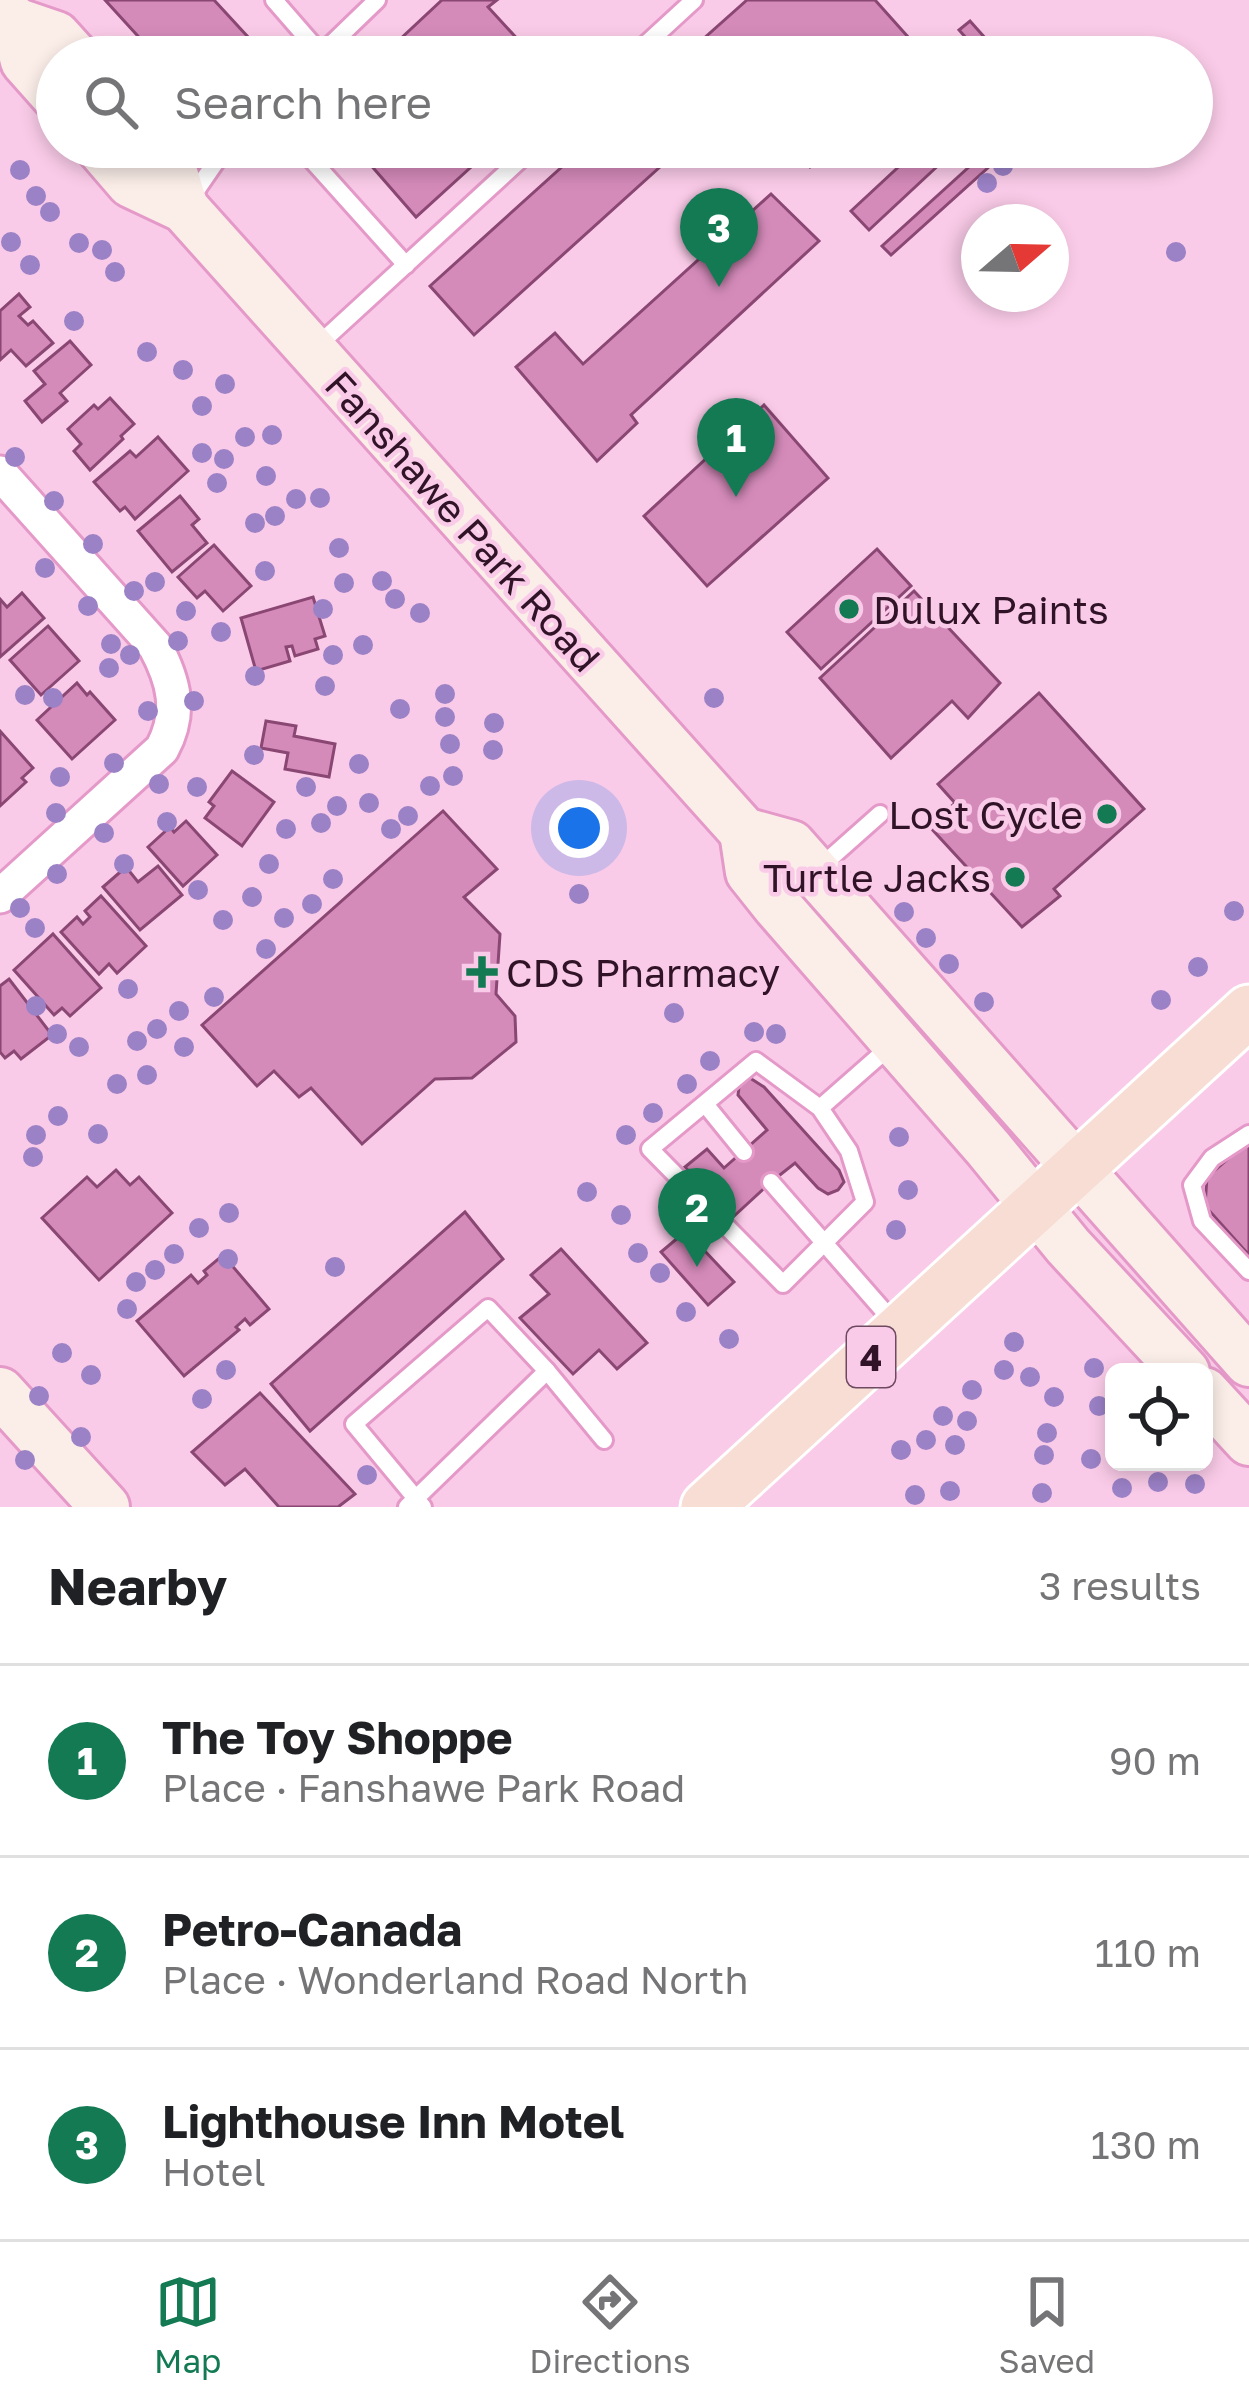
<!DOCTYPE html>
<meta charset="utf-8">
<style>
body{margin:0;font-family:"Golos Text",sans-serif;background:#f2f2f2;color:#202124}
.controls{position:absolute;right:36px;bottom:36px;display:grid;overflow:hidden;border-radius:18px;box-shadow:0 6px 18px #0003}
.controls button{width:108px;height:108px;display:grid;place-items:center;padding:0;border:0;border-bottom:3px solid #e0e0e0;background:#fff;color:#202124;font:60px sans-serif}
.compass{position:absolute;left:961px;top:204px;width:108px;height:108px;border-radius:50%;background:#fff;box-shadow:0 6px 18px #0003;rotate:70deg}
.you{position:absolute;left:579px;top:828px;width:42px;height:42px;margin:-30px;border:9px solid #fff;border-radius:50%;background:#1a73e8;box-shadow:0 0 0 18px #1a73e833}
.badge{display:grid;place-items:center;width:78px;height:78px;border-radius:50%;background:#137a54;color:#fff;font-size:39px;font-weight:700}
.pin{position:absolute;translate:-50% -99px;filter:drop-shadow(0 3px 6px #0008)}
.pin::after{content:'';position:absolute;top:63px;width:42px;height:36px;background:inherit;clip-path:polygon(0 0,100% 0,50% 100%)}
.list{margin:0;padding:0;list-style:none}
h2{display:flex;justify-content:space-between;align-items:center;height:156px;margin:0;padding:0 48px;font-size:51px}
h2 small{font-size:39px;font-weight:400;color:#757577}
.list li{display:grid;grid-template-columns:78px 1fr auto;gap:36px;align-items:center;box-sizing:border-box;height:192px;padding:0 48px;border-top:3px solid #e0e0e0}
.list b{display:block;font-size:45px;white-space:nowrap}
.list p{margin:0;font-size:39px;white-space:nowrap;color:#757577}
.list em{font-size:39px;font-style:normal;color:#757577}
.icon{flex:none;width:66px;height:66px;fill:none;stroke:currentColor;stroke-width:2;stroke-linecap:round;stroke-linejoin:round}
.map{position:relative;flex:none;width:1249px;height:1507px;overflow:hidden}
.search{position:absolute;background:#fff;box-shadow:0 6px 18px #0003;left:36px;right:36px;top:36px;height:132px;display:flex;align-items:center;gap:30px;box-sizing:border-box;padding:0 42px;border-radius:66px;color:#757577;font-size:45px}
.sheet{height:732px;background:#fff}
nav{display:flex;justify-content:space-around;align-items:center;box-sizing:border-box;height:168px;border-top:3px solid #e0e0e0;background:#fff;font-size:33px;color:#757577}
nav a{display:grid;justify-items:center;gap:6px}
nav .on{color:#137a54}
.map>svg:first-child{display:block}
.building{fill:#d58bba;stroke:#8a4773;stroke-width:3}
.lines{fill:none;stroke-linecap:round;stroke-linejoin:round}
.lane-casing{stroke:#e499c8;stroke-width:22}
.street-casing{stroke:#e499c8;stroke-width:39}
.secondary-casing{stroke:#e499c8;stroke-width:54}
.primary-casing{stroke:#fff;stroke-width:57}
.lane{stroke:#fff;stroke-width:16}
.street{stroke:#fff;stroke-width:33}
.secondary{stroke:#fbeee9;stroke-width:48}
.primary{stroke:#f7ddd4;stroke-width:51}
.tree{fill:#9b81c6}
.poi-dot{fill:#137a54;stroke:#facbe8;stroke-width:4.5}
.labels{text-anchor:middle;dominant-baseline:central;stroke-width:9;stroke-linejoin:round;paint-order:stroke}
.shield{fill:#facbe8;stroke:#6d4a60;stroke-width:3}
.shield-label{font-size:36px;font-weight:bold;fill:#301326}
.street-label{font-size:39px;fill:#301326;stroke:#facbe8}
.poi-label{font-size:39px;fill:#301326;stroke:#facbe8;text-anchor:start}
</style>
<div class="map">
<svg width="1249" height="1507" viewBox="0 0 1249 1507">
<rect width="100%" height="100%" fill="#facbe8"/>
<g class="building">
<path d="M105,0h109l34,37 -22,20h-69z"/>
<path d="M442,0h55l-9,7 46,50h-153z"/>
<path d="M747,0h128l51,57h-243z"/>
<path d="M970,21l32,36h-19l-24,-27z"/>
<path d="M355,147h138l-77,70z"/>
<path d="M584,147h98l-208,188 -44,-49z"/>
<path d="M792,147h41l-23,20z"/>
<path d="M920,147h38l-89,83 -18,-19z"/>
<path d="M991,147h20l-120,108 -9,-9z"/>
<path d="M771,194l48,47 -188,174 6,8 -40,38 -81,-94 39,-34 28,31z"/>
<path d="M19,294l11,13 -11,9 9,9 5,-4 20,22 -27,23 -15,-16 -11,10v-49z"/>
<path d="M70,341l21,24 -31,28 7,8 -25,21 -17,-21 20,-17 -11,-13z"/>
<path d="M110,398l24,26 -13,12 2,3 -33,31 -16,-19 7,-7 -13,-15 26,-24 4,4z"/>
<path d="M764,405l64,73 -121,108 -63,-70z"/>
<path d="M158,437l30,34 -53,48 -10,-12 -5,4 -26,-29 36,-31 6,6z"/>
<path d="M180,496l19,23 -7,6 15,18 -35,29 -34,-41z"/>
<path d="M214,545l37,41 -28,25 -18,-20 -8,7 -19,-21z"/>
<path d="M877,549l34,37 -90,83 -34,-37z"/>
<path d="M914,591l86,92 -32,35 -16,-17 -61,57 -71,-80z"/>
<path d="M22,593l22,25 -44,39v-58l7,8z"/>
<path d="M313,597l12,39 -10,3 3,10 -23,7 -3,-10 -6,1 4,14 -34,10 -15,-53z"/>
<path d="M48,626l31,35 -38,34 -31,-35z"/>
<path d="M77,683l10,12 3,-3 25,28 -43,39 -35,-39z"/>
<path d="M1039,693l105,116 -90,80 6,7 -38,31 -93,-101 26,-23 -17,-19z"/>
<path d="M266,721l30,5 -2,10 41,8 -6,33 -44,-8 3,-16 -27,-5z"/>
<path d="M0,731l33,37 -11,10 4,4 -26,24z"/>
<path d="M232,771l42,31 -32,44 -37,-28 9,-12 -5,-4z"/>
<path d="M443,811l54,58 -33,28 36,37 -4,60 19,22 1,26 -44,36 -37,1 -73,65 -51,-56 -12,9 -25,-26 -17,15 -55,-61z"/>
<path d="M186,821l31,34 -34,31 -35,-39 22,-20 4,5z"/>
<path d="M158,866l24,29 -42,35 -37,-43 23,-20 12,15z"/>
<path d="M101,896l45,50 -29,27 -8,-9 -10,10 -38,-42 16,-15 6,7 7,-7 -5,-6z"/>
<path d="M53,934l48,54 -31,28 -8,-8 -8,7 -40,-45z"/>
<path d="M9,979l43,56 -31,24 -7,-8 -9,7 -5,-6v-66z"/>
<path d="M750,1078l14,9 75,83 5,12 -6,8 -10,4 -10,-6 -23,-25 -24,19 -39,36 -47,-51 22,-18 17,19 43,-38 -29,-35 1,-8z"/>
<path d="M1246,1143h3v112l-44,-49 2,-29z"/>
<path d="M116,1170l14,15 9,-8 33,36 -73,67 -57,-62 45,-41 10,10z"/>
<path d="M465,1212l38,47 -193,172 -39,-47z"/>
<path d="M686,1231l48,51 -26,23 -47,-53z"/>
<path d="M561,1249l86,94 -30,26 -18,-19 -26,24 -53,-56 29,-24 -18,-19z"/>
<path d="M223,1255l46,54 -19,16 -5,-6 -9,8 3,3 -55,46 -47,-55 54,-46 7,8 9,-8 -3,-4z"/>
<path d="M260,1393l95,101 -17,13h-59l-34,-38 -20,16 -33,-33z"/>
</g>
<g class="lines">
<g class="lane-casing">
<g id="lane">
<path d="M274,0l47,54"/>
<path d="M318,57l59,-57"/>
<path d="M632,57l62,-57"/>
<path d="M300,147l106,118"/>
<path d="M191,198l35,-51"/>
<path d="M316,347l218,-200"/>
<path d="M818,869l62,-55"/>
<path d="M705,1104l39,48"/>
<path d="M820,1108l29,43 16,51 -82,82 -133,-135 106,-88 64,47 74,-65"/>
<path d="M1249,1134l-37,24 -20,27 10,36 47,50"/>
<path d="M771,1182l125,143"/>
<path d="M407,1507l140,-136"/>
<path d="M423,1507l-69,-83 134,-116 59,63 57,69"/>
</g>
</g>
<g class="street-casing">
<path id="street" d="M0,473l155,173c19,35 27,66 7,103l-162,147"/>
</g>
<g class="secondary-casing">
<g id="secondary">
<path d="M0,6l15,16 10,39 32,36"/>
<path d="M15,22l41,14 19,21"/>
<path d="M100,147l31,36 53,25 560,624 47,13 458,517"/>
<path d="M157,147l12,13 15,48"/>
<path d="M744,832l6,40 27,34 211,242 80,98 117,126"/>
<path d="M0,1392l105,115"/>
<path d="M1204,1392l45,49"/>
</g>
</g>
<g class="primary-casing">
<path id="primary" d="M707,1507l542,-496"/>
</g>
<use href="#lane" class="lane"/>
<use href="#street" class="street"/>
<use href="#secondary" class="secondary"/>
<use href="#primary" class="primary"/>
</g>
<g class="tree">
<circle cx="1003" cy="166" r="10"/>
<circle cx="20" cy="170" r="10"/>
<circle cx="987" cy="183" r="10"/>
<circle cx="36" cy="196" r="10"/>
<circle cx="50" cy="212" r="10"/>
<circle cx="11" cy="242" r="10"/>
<circle cx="79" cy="243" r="10"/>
<circle cx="102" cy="250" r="10"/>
<circle cx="1176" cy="252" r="10"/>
<circle cx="30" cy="265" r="10"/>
<circle cx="115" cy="272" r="10"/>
<circle cx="74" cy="321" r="10"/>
<circle cx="147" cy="352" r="10"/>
<circle cx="183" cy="370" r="10"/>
<circle cx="225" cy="384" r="10"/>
<circle cx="202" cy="406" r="10"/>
<circle cx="272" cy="435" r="10"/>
<circle cx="245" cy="437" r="10"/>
<circle cx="202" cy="453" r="10"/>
<circle cx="15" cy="457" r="10"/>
<circle cx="224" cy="459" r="10"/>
<circle cx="266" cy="476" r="10"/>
<circle cx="217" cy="483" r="10"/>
<circle cx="320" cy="498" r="10"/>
<circle cx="296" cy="499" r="10"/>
<circle cx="54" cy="501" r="10"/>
<circle cx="275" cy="516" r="10"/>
<circle cx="255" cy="523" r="10"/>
<circle cx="93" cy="544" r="10"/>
<circle cx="339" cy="548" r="10"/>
<circle cx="45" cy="568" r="10"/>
<circle cx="265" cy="571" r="10"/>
<circle cx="382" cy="581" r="10"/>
<circle cx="155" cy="582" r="10"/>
<circle cx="344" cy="583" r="10"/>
<circle cx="134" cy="591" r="10"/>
<circle cx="395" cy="599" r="10"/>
<circle cx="88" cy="606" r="10"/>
<circle cx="323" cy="609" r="10"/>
<circle cx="186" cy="611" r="10"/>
<circle cx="420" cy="613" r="10"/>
<circle cx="221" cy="632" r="10"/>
<circle cx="178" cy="641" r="10"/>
<circle cx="111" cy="644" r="10"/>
<circle cx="363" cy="645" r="10"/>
<circle cx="130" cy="655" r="10"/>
<circle cx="333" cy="655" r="10"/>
<circle cx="109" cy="668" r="10"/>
<circle cx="255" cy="676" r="10"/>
<circle cx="325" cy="686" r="10"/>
<circle cx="445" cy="694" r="10"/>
<circle cx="25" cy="695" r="10"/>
<circle cx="53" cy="698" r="10"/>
<circle cx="714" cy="698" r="10"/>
<circle cx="194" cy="701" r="10"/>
<circle cx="400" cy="709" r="10"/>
<circle cx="148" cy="711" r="10"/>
<circle cx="445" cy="717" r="10"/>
<circle cx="494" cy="723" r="10"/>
<circle cx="450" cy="744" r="10"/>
<circle cx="493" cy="750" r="10"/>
<circle cx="254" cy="755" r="10"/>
<circle cx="114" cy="763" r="10"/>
<circle cx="359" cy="764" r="10"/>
<circle cx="453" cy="776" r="10"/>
<circle cx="60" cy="777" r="10"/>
<circle cx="159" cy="784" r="10"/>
<circle cx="430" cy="786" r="10"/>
<circle cx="197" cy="787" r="10"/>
<circle cx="306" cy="787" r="10"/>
<circle cx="369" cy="803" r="10"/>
<circle cx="337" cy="806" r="10"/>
<circle cx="56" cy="813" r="10"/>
<circle cx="408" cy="816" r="10"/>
<circle cx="167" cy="822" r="10"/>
<circle cx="321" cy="823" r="10"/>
<circle cx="286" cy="829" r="10"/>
<circle cx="391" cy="829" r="10"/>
<circle cx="104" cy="833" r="10"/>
<circle cx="124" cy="864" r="10"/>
<circle cx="269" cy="864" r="10"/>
<circle cx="57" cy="874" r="10"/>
<circle cx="333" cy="879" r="10"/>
<circle cx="198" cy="890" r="10"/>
<circle cx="579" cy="894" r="10"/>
<circle cx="252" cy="897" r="10"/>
<circle cx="312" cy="904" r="10"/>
<circle cx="20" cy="908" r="10"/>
<circle cx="1234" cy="911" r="10"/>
<circle cx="904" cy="912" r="10"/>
<circle cx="284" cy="918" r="10"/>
<circle cx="223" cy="920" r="10"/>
<circle cx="35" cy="928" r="10"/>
<circle cx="926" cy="938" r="10"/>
<circle cx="266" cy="949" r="10"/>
<circle cx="949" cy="964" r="10"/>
<circle cx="1198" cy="967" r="10"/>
<circle cx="128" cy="989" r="10"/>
<circle cx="214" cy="997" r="10"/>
<circle cx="1161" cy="1000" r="10"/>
<circle cx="984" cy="1002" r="10"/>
<circle cx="36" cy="1006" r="10"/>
<circle cx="179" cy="1011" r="10"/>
<circle cx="674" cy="1013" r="10"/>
<circle cx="157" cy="1029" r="10"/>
<circle cx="754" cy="1032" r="10"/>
<circle cx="57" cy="1034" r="10"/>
<circle cx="776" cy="1034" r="10"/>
<circle cx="137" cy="1041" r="10"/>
<circle cx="79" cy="1047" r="10"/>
<circle cx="184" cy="1047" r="10"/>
<circle cx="710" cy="1061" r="10"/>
<circle cx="147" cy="1075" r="10"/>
<circle cx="117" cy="1084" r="10"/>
<circle cx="687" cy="1084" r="10"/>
<circle cx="653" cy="1113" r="10"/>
<circle cx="58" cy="1116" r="10"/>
<circle cx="98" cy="1134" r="10"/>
<circle cx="36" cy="1135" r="10"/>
<circle cx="626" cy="1135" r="10"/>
<circle cx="899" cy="1137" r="10"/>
<circle cx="33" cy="1157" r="10"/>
<circle cx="908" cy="1190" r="10"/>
<circle cx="587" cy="1192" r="10"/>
<circle cx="229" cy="1213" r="10"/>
<circle cx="621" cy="1215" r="10"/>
<circle cx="199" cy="1228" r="10"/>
<circle cx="896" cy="1230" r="10"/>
<circle cx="638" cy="1253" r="10"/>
<circle cx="174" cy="1254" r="10"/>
<circle cx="228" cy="1259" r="10"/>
<circle cx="335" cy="1267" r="10"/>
<circle cx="155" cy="1270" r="10"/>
<circle cx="660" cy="1273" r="10"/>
<circle cx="136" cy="1282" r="10"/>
<circle cx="127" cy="1309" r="10"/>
<circle cx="686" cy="1312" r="10"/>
<circle cx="729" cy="1339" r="10"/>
<circle cx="1014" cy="1342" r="10"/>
<circle cx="62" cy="1353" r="10"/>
<circle cx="1094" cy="1368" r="10"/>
<circle cx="226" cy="1370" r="10"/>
<circle cx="1004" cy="1370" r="10"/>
<circle cx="91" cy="1375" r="10"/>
<circle cx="1030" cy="1377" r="10"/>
<circle cx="972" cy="1390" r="10"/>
<circle cx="39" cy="1396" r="10"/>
<circle cx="1054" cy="1397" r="10"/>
<circle cx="202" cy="1399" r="10"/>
<circle cx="1099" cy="1406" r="10"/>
<circle cx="943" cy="1416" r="10"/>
<circle cx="967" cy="1421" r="10"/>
<circle cx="1047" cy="1433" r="10"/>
<circle cx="81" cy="1437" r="10"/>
<circle cx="926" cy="1440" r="10"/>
<circle cx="955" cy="1445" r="10"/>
<circle cx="901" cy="1450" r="10"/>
<circle cx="1044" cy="1455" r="10"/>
<circle cx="1091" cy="1459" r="10"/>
<circle cx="25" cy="1460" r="10"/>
<circle cx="367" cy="1475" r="10"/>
<circle cx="1158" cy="1482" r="10"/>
<circle cx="1195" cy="1484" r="10"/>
<circle cx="1122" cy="1488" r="10"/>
<circle cx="950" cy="1491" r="10"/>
<circle cx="1042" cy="1493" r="10"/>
<circle cx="915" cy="1495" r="10"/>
</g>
<g class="poi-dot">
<circle cx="849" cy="609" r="12"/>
<circle cx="1107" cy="814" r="12"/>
<circle cx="1015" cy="877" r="12"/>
<path d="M476 954h12v12h12v12h-12v12h-12v-12h-12v-12h12z"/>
</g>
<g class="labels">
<rect class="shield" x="847" y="1327" width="48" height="60" rx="9"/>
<g class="shield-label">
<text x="871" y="1357">4</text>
</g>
<g class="street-label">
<text transform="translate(463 521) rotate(48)">Fanshawe Park Road</text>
</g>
<g class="poi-label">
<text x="873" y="609">Dulux Paints</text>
<text x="1083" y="814" text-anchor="end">Lost Cycle</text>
<text x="991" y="877" text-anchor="end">Turtle Jacks</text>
<text x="506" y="972">CDS Pharmacy</text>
</g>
</g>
</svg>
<div class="controls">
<button><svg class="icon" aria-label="locate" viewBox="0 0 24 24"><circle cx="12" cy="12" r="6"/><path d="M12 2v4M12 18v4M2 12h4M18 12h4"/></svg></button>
</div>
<svg class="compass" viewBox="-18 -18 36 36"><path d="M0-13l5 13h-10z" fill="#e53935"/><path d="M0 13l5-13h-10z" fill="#757577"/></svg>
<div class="you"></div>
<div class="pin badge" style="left:736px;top:497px">1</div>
<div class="pin badge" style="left:697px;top:1267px">2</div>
<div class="pin badge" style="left:719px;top:287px">3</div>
<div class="search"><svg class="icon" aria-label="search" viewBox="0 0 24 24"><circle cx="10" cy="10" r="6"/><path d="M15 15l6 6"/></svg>Search here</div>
</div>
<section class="sheet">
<h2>Nearby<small>3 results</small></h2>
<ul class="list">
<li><span class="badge">1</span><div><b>The Toy Shoppe</b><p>Place · Fanshawe Park Road</p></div><em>90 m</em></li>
<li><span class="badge">2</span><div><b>Petro-Canada</b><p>Place · Wonderland Road North</p></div><em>110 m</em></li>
<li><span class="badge">3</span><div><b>Lighthouse Inn Motel</b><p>Hotel</p></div><em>130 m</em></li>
</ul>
</section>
<nav>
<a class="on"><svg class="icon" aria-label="map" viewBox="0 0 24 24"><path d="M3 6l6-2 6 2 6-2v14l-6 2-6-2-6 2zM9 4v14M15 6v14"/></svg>Map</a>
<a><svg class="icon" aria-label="directions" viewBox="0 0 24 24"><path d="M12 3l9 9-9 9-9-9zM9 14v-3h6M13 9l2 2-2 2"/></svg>Directions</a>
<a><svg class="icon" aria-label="saved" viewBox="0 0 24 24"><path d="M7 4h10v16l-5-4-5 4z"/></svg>Saved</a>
</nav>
